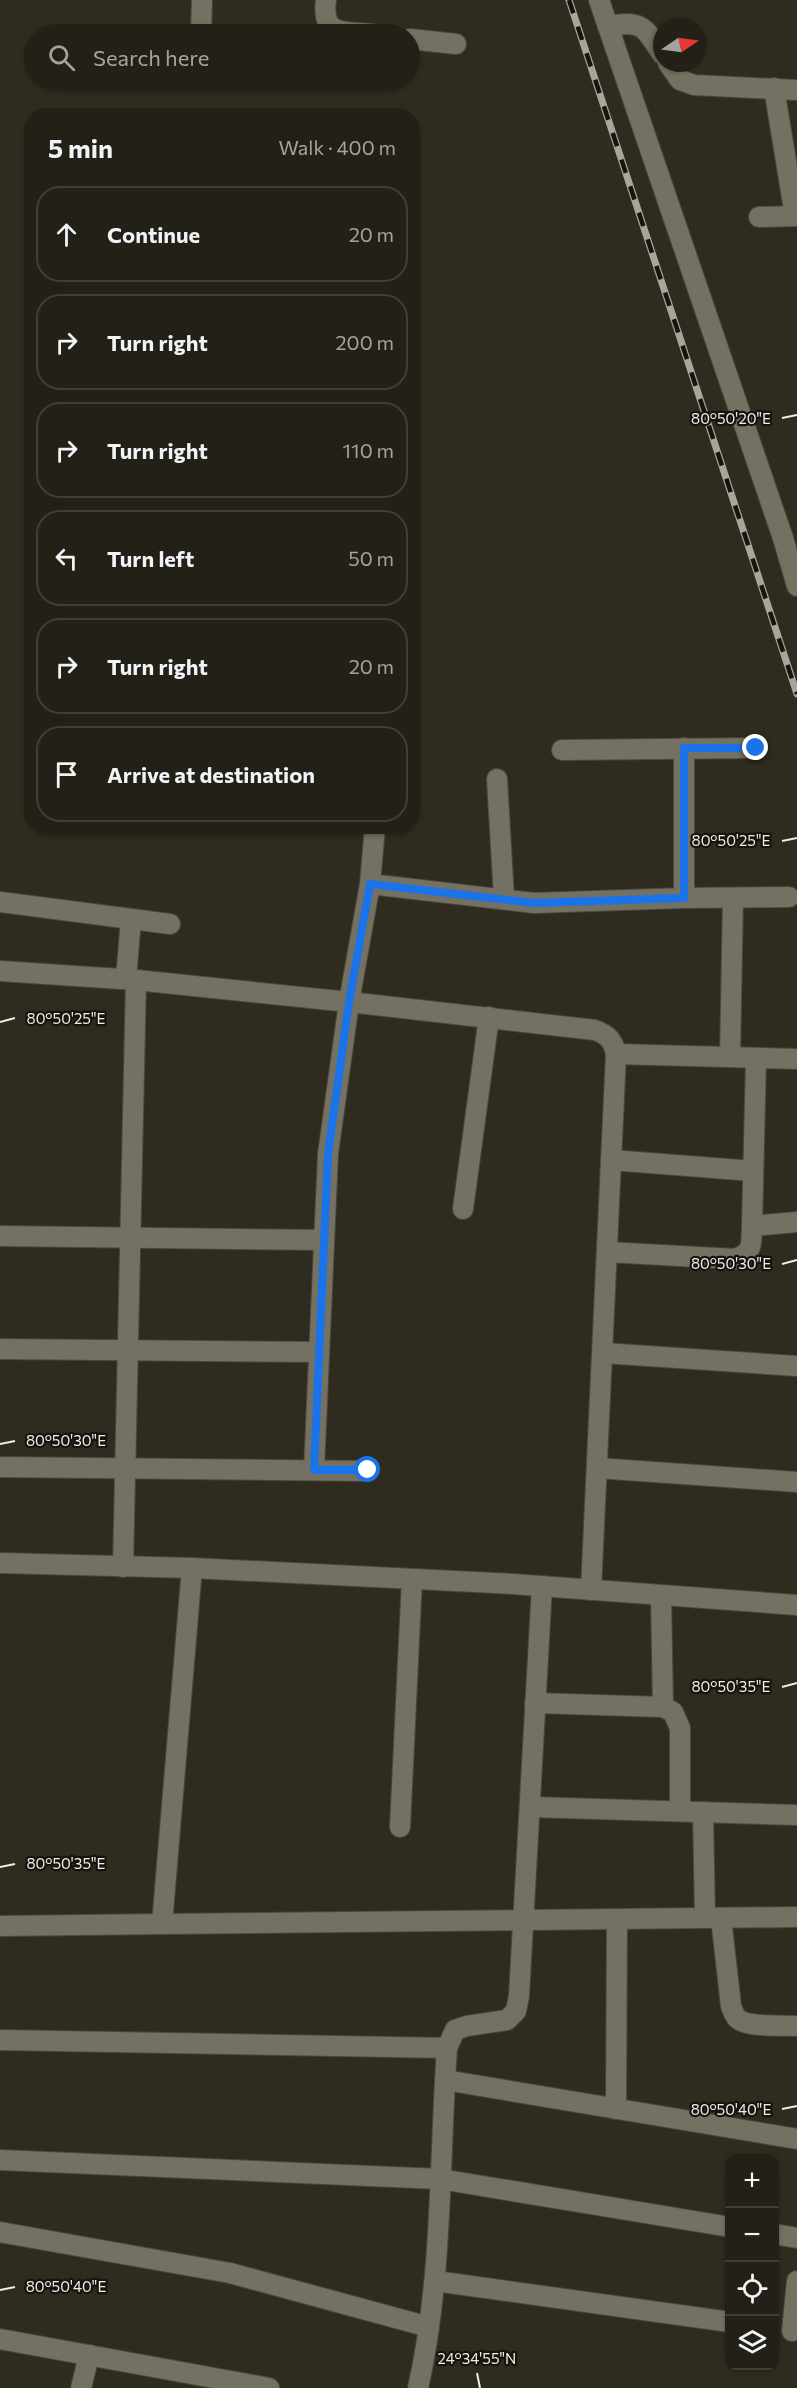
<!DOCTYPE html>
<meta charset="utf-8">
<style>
body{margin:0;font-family:Commissioner,sans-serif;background:#2f2e24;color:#f1f3f6}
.controls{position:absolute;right:18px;bottom:18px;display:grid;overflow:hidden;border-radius:12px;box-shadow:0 2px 4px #0004}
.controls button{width:54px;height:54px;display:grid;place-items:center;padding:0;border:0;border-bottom:2px solid #403e36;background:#232117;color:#f1f3f6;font:30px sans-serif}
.compass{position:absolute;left:653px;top:18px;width:54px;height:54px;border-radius:50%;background:#232117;box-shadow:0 2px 4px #0004;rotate:77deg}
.stop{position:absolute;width:18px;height:18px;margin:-14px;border:4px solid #1a73e8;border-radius:50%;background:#fff}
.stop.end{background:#1a73e8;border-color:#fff;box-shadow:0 2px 6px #0008}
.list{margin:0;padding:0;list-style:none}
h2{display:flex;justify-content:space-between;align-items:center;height:78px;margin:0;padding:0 24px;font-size:26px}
h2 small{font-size:20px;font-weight:400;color:#a3a3a1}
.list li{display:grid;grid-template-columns:39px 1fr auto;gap:18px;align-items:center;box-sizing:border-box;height:96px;margin:0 12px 12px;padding:0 12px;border:2px solid #403e36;border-radius:24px}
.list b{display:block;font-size:22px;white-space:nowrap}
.list em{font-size:20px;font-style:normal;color:#a3a3a1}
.icon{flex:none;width:33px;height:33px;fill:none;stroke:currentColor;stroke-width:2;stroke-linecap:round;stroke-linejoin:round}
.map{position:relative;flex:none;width:797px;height:2388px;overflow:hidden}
.search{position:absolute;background:#232117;box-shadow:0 2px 4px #0004;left:24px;top:24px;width:396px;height:66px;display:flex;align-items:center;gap:15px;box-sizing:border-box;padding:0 21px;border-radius:33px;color:#a3a3a1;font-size:22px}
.panel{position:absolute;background:#232117;box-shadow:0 2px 4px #0004;left:24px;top:108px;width:396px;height:726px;border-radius:24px}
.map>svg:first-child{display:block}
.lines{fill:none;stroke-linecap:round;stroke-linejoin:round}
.minor-casing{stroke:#4b483d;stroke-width:22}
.minor{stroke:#747162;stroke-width:20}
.rail-casing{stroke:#a8a59b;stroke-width:7}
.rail{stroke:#15140e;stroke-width:4.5;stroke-dasharray:14;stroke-linecap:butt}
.route{stroke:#1a73e8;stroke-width:8}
.ticks{fill:none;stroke:#eeece3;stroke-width:2}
.ticks-label{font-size:15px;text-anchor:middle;fill:#eeece3;stroke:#15140e;stroke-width:4.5;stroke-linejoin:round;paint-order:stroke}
</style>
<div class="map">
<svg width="797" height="2388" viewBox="0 0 797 2388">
<rect width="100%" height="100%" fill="#2f2c1f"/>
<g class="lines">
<g class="minor-casing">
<g id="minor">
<path d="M326,0c-5,37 18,31 46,34"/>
<path d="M599,0l184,538 14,48"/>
<path d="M608,27c32,-9 38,1 54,27"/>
<path d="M201,34l1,-34"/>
<path d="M410,39l46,5"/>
<path d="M668,63l12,17 14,5 103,5"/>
<path d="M774,88l21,128"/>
<path d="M759,217l38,-1"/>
<path d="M562,750l194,-2"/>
<path d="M497,779l7,119"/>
<path d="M370,884l5,-58"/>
<path d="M684,898l105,-1"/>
<path d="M0,902l170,22"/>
<path d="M0,971l136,9 -13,587"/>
<path d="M126,979l5,-60"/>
<path d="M136,980l213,22 21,-118 164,19 150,-5v-150"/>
<path d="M616,1054l181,5"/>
<path d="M730,1057l3,-159"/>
<path d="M611,1160l142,11"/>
<path d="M463,1209l26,-192"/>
<path d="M752,1226l4,-168"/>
<path d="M0,1236l324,4"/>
<path d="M607,1252l128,7c19,-7 16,-15 17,-33l45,-4"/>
<path d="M0,1349l319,3"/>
<path d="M603,1353l194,13"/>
<path d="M0,1467l367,4"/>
<path d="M597,1468l200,14"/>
<path d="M314,1470l14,-316 21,-152 246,28c13,5 18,10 21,24l-25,536"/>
<path d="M0,1563l192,5 321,16 284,21"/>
<path d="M535,1703l128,4 -2,-112"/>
<path d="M663,1707l10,5 7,16v83"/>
<path d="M530,1807l267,8"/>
<path d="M703,1812l2,106"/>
<path d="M400,1827l12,-248"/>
<path d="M721,1918l10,88c2,5 3,10 7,13 11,9 45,6 59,7"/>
<path d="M162,1924l635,-7"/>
<path d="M0,1926l162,-2 30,-356"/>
<path d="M0,2040l447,8"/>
<path d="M445,2080l352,59"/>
<path d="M616,2109l1,-190"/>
<path d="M0,2160l440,19 290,48"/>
<path d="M0,2232l230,41 199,54"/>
<path d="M774,2234l23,4"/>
<path d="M435,2281l295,41"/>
<path d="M792,2331l5,-50"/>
<path d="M0,2339l269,49"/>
<path d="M81,2388l8,-33"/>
<path d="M418,2388c25,-111 21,-227 29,-340l8,-18 12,-4 40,-6 9,-9 3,-15 23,-410"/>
</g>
</g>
<use href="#minor" class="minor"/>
<g class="rail-casing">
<path id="rail" d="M569,0l228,694"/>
</g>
<use href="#rail" class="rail"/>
</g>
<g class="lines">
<path class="route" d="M368,1470h-54l14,-316 21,-152 21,-118 164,19 150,-5v-150h72"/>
</g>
<path class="ticks" d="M782,418l15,-3M782,841l15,-3M0,1022l15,-4M782,1264l15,-4M0,1444l15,-3M782,1687l15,-4M0,1867l15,-3M782,2109l15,-3M0,2290l15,-3M477,2373l3,15"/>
<g class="ticks-label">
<text x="731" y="424">80°50'20"E</text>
<text x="731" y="846">80°50'25"E</text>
<text x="66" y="1024">80°50'25"E</text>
<text x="731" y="1269">80°50'30"E</text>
<text x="66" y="1446">80°50'30"E</text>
<text x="731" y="1692">80°50'35"E</text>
<text x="66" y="1869">80°50'35"E</text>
<text x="731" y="2115">80°50'40"E</text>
<text x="66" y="2292">80°50'40"E</text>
<text x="477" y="2364">24°34'55"N</text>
</g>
</svg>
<div class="controls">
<button>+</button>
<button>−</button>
<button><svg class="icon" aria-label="locate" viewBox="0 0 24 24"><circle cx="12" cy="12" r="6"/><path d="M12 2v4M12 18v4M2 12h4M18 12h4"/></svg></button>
<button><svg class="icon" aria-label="layers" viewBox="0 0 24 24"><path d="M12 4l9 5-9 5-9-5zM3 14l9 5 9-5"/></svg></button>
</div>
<svg class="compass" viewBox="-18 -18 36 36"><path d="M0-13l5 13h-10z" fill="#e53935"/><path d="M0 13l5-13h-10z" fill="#a3a3a1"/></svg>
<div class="stop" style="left:368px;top:1470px"></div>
<div class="stop end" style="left:756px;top:748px"></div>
<div class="search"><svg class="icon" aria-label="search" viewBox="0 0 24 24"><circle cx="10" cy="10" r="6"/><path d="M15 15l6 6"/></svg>Search here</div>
<section class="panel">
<h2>5 min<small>Walk · 400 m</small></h2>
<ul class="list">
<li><svg class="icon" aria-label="ahead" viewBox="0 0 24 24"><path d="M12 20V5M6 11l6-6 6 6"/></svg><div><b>Continue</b></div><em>20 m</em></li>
<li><svg class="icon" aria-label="right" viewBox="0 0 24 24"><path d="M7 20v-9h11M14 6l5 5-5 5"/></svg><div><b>Turn right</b></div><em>200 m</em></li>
<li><svg class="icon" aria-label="right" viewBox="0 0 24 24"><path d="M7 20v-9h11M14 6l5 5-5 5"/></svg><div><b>Turn right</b></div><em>110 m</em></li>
<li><svg class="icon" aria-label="left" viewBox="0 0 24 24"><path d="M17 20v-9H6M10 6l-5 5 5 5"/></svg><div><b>Turn left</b></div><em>50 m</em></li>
<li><svg class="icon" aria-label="right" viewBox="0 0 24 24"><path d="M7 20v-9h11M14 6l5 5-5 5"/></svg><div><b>Turn right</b></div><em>20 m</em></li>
<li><svg class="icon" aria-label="arrive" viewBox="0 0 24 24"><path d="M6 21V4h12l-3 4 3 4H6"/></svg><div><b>Arrive at destination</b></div></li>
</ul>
</section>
</div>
